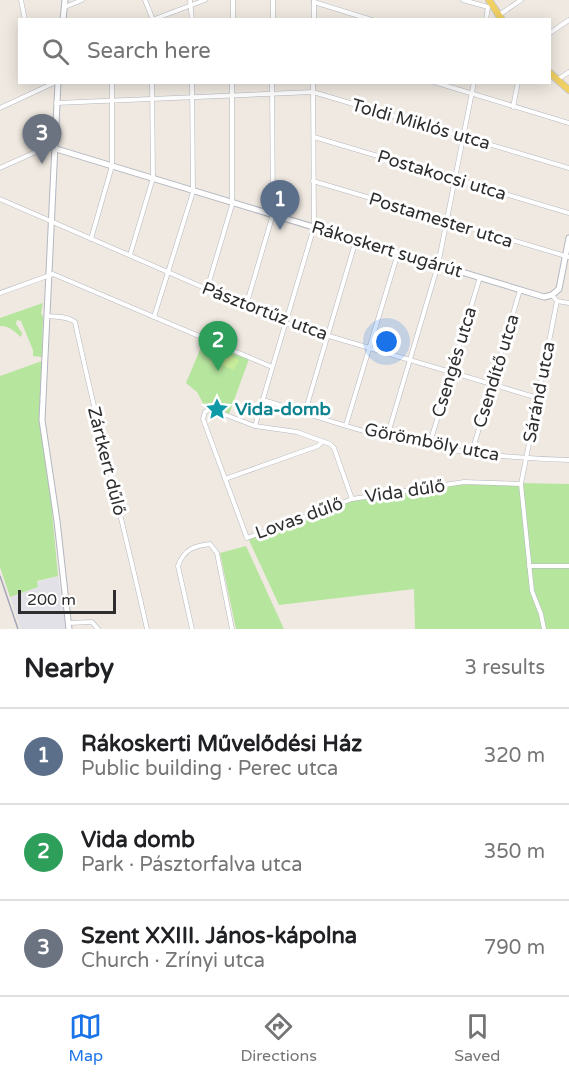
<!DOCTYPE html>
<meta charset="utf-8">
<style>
body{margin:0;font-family:"Varela Round",sans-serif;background:#f6f6f6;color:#202124}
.scale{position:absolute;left:18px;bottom:15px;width:98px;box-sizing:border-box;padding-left:6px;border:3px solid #2e2e2e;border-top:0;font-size:16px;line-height:21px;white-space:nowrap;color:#2e2e2e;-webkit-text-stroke:4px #fff;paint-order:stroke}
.you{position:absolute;left:387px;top:342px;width:21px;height:21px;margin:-15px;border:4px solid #fff;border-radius:50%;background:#1a73e8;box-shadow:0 0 0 9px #1a73e833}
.badge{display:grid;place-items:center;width:39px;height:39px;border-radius:50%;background:#1a73e8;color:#fff;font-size:20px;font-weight:700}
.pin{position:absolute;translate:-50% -50px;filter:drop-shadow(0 2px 3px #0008)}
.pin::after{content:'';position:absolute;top:32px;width:21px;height:18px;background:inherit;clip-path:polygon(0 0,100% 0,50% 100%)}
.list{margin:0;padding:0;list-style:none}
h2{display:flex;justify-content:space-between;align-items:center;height:78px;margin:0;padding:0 24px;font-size:26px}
h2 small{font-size:20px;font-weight:400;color:#757577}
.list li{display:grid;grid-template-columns:39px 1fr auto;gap:18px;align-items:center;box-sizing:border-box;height:96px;padding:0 24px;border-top:2px solid #e0e0e0}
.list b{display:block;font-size:22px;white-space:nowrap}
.list p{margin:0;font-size:20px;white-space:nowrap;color:#757577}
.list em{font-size:20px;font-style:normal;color:#757577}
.icon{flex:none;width:33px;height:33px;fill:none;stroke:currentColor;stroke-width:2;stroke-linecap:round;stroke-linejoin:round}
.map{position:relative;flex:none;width:569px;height:629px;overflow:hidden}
.search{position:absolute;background:#fff;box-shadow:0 3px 15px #0003;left:18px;right:18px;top:18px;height:66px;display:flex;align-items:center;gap:15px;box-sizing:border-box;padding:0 21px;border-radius:0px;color:#757577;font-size:22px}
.sheet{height:366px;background:#fff}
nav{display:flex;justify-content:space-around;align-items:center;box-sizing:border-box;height:84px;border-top:2px solid #e0e0e0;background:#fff;font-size:16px;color:#757577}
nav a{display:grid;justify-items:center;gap:3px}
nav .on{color:#1a73e8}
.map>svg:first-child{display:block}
.industrial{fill:#e3e1e8}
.green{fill:#b6e59e}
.pitch{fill:#c9ec9a}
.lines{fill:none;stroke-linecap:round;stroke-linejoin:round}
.street-casing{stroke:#b4b7c1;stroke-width:5}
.secondary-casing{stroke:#b4b7c1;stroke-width:7}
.primary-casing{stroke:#c9c9c9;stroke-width:8}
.street{stroke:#fff;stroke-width:4}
.secondary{stroke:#fff;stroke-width:5}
.primary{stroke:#f2d163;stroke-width:6}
.rail{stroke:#a3a6b8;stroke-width:1.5}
.labels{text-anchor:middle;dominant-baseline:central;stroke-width:6;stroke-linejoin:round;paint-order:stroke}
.street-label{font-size:18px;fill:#2e2e2e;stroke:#fff}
.culture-label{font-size:18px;font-weight:bold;fill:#0d838f;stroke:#fff;text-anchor:start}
</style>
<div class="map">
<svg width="569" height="629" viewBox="0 0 569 629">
<rect width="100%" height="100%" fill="#efe9e1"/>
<path class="industrial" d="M58,576l9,53h-46l-11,-32 28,-10 -1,-5z"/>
<g class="green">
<path d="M43,303l-2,10 2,4 -1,40 -9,-1v-6l-12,-29 -4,-1 -1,4 6,9 -1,4c-8,-6 -10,-11 -21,-11v-8z"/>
<path d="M204,340l45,19 -20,55 -25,-9 -7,-13 -11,-9z"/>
<path d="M42,361l-3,59 12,81 7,75 -21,5 1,6 -28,10 -10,-30v-191z"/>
<path d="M519,483l50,1v145h-154l-1,-40 -135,16 -31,-67 102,-37 65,-13 50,-4 54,2z"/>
<path d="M246,546l38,83h-48l-16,-76z"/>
</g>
<path class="pitch" d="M220,351l19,9 -5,10 -19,-8z"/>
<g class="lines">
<g class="street-casing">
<g id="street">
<path d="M21,0l4,20"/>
<path d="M145,0l8,20"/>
<path d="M190,0l2,20"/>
<path d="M463,0l25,7"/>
<path d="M314,2l58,18"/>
<path d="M65,7l17,-7"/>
<path d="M499,15l22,-15"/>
<path d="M152,20l53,-20"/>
<path d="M233,20v-20"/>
<path d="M273,20v-20"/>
<path d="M314,20v-19"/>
<path d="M486,20l2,-13"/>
<path d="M550,33l19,-13"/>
<path d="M557,80l12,-8"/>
<path d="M434,82l135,41"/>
<path d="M56,103l257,-11 256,76"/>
<path d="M513,107l5,-25"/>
<path d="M0,108l56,-26"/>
<path d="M314,137l255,76"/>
<path d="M0,168l47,-21 6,1"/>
<path d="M313,181l256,76"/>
<path d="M0,199l285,124 253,75"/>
<path d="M91,239l21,-73v-84"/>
<path d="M130,255l23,-77 -1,-96"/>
<path d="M207,289l25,-84v-123"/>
<path d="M0,293l53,-19 219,93"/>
<path d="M552,295l5,6 12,2"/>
<path d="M246,306l27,-92 -1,-132"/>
<path d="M47,316c9,1 21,0 28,6 22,103 49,204 72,307"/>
<path d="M154,317l39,-125 -1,-110"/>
<path d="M263,400c41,12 82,27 123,37 59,15 122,21 183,23"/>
<path d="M305,412l51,-172"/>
<path d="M346,425l52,-172"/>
<path d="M255,426l59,-199 -1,-145"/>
<path d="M387,437l51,-172 36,-183"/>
<path d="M429,446l51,-169"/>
<path d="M472,452l48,-162"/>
<path d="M225,479l93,-33 4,-4"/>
<path d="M352,499l-18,-51 -4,-4 -33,-12 -42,-6 -45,-17 -5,3 -2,7 44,119 105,-39 112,-17 57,2"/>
<path d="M529,566h40"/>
<path d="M68,623l24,-1 6,7"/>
<path d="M192,629l-14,-63c6,-17 16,-20 32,-22l7,9 15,76"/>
<path d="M544,629l-3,-15 -9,-23 -11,-107 36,-183"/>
</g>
</g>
<g class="secondary-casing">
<g id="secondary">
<path d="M63,20l2,-20"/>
<path d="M58,82l-16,338 15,101 12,108"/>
<path d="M53,148l491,149 8,-2 7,-6 10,-51"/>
</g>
</g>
<g class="primary-casing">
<g id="primary">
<path d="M489,0l13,20"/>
<path d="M550,73l19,17"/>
</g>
</g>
<use href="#street" class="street"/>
<use href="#secondary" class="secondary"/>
<use href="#primary" class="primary"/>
<path class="rail" d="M0,576l18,53"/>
</g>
<defs>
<g id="sight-bare" transform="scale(1.8)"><path d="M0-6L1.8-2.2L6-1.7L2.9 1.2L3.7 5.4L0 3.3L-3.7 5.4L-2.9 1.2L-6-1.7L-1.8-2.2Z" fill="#0f9aa8" stroke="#fff" stroke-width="2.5" paint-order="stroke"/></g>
</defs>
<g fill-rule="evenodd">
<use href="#sight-bare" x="217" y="409"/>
</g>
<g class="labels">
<g class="street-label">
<text transform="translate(421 124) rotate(16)">Toldi Miklós utca</text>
<text transform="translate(442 175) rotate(17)">Postakocsi utca</text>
<text transform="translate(441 220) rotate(17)">Postamester utca</text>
<text transform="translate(387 249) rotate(17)">Rákoskert sugárút</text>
<text transform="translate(265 311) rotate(21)">Pásztortűz utca</text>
<text transform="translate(454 362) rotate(-73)">Csengés utca</text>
<text transform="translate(496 371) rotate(-73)">Csendítő utca</text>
<text transform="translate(539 392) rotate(-79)">Sáránd utca</text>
<text transform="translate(432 442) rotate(11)">Görömböly utca</text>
<text transform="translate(107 461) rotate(76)">Zártkert dűlő</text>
<text transform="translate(405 491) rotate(-8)">Vida dűlő</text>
<text transform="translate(299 518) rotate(-20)">Lovas dűlő</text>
</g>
<g class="culture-label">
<text x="235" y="409">Vida-domb</text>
</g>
</g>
</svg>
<div class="scale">200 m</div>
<div class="you"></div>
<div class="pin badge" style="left:280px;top:230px;background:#5c6f8a">1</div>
<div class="pin badge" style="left:218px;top:371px;background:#2e9e5b">2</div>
<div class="pin badge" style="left:42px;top:164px;background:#6b7280">3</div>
<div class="search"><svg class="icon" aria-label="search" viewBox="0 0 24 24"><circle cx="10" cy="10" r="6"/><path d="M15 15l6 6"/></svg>Search here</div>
</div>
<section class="sheet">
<h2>Nearby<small>3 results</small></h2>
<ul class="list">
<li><span class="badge" style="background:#5c6f8a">1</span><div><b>Rákoskerti Művelődési Ház</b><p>Public building · Perec utca</p></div><em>320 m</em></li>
<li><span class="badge" style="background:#2e9e5b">2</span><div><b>Vida domb</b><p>Park · Pásztorfalva utca</p></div><em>350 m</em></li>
<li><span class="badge" style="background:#6b7280">3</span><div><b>Szent XXIII. János-kápolna</b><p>Church · Zrínyi utca</p></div><em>790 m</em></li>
</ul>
</section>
<nav>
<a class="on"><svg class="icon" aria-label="map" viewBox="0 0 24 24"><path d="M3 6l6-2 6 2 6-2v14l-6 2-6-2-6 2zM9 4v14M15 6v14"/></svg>Map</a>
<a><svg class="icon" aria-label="directions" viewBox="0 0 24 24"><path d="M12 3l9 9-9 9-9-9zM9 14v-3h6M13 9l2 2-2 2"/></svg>Directions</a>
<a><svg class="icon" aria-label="saved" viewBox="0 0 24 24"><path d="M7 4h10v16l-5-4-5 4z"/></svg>Saved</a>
</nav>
